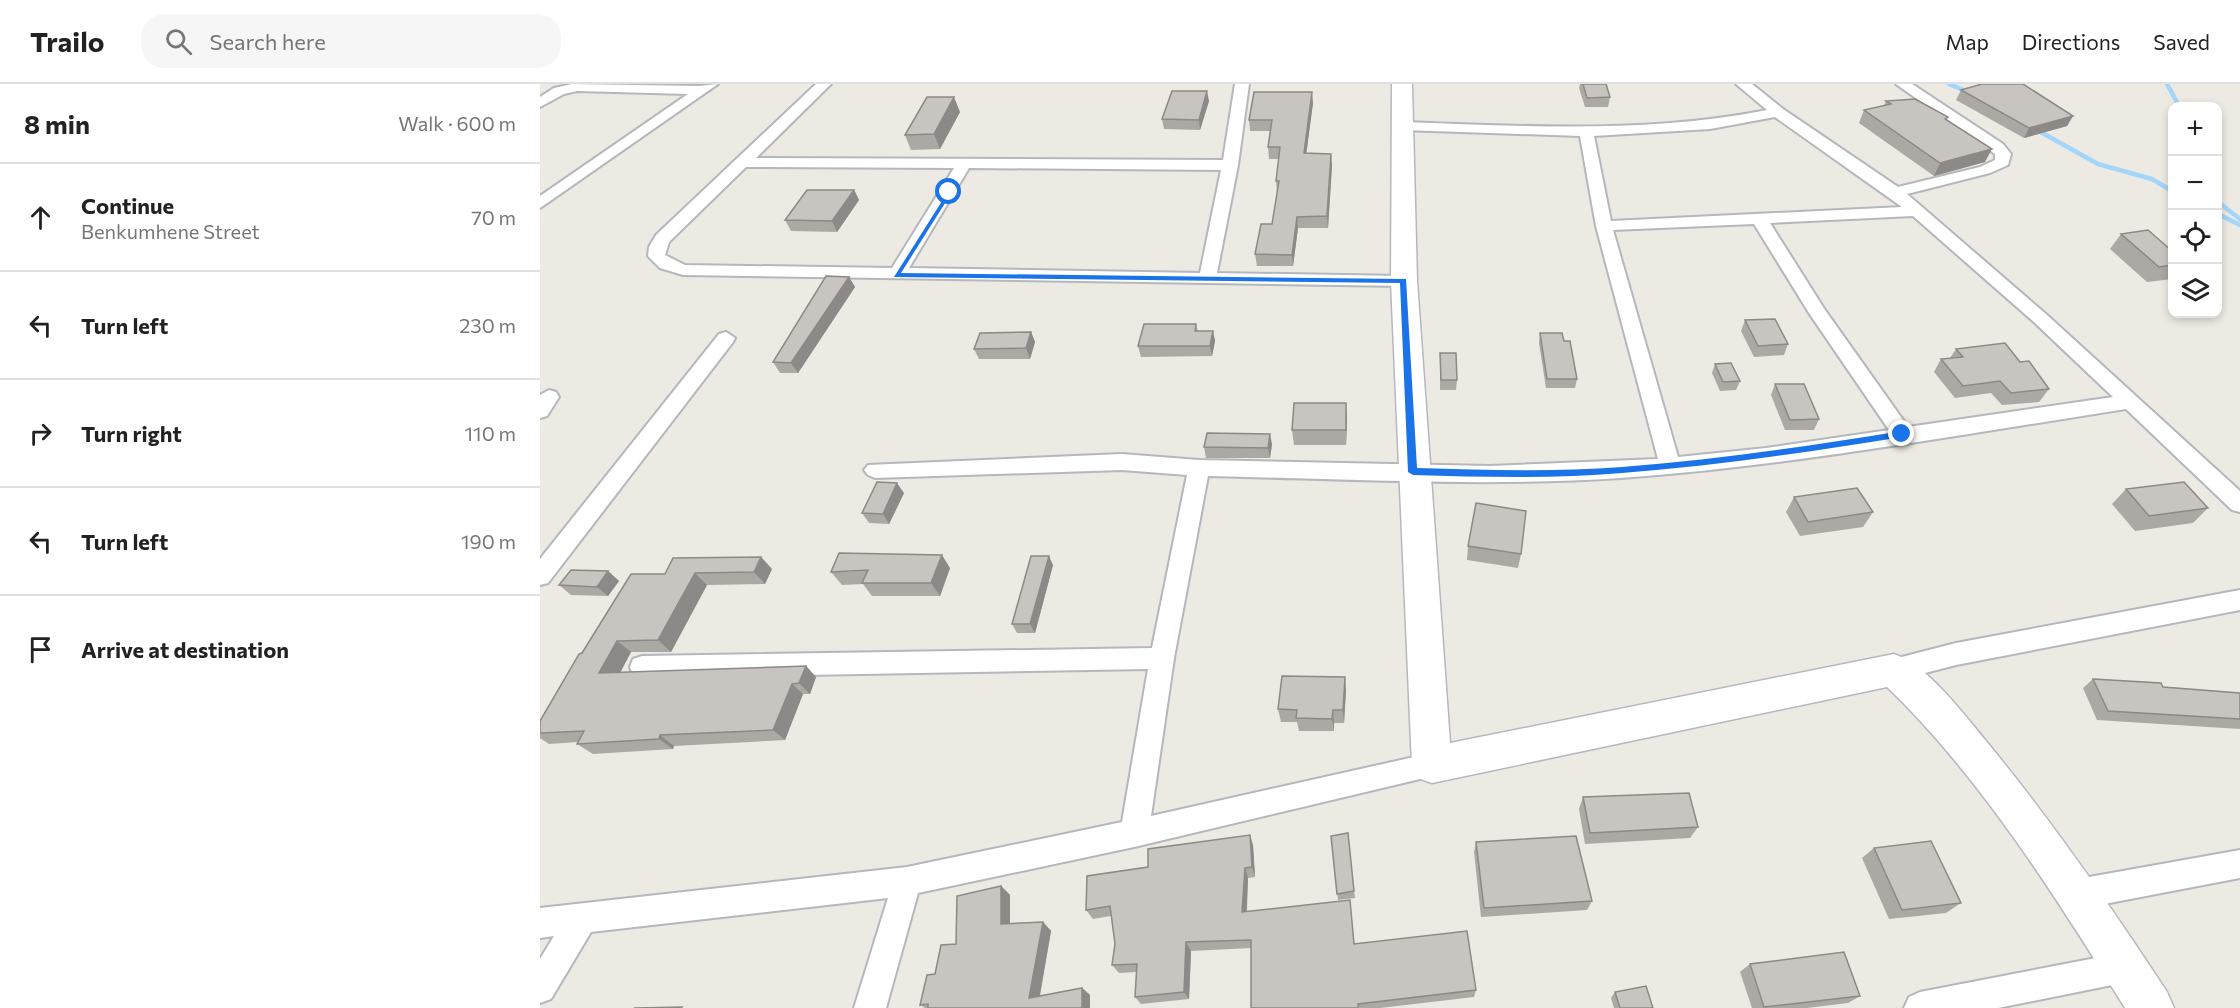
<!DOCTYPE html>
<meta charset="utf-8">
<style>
body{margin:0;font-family:Commissioner,sans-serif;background:#f6f6f6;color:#222}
.controls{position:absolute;right:18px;top:18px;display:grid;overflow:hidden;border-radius:12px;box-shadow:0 3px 9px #0003}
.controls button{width:54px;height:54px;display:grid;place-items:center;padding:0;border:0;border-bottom:2px solid #e0e0e0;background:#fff;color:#222;font:30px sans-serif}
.stop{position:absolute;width:18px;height:18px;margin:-14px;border:4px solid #1a73e8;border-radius:50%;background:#fff}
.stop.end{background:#1a73e8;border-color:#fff;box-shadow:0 2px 6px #0008}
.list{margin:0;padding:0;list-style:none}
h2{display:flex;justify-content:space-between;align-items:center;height:78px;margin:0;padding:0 24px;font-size:26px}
h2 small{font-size:20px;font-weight:400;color:#767676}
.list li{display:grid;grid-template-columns:39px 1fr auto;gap:18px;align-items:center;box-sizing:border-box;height:108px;padding:0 24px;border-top:2px solid #e0e0e0}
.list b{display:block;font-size:22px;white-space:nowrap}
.list p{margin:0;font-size:20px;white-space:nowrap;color:#767676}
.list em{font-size:20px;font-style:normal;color:#767676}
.icon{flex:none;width:33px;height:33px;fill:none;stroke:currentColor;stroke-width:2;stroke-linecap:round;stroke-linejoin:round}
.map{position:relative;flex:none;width:1700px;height:924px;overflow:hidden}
header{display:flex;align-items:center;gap:36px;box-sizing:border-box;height:84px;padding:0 30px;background:#fff;border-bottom:2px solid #e0e0e0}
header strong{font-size:28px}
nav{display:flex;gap:33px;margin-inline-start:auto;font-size:21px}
.search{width:420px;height:54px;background:#f6f6f6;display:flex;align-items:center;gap:15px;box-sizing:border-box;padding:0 21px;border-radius:24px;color:#767676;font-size:22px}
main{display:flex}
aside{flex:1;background:#fff}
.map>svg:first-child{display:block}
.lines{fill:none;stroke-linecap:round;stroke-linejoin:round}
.stream{stroke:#a4d6fa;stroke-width:4.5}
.street-casing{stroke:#b4b7bc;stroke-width:4}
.secondary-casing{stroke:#b5b8be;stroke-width:3}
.street{fill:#fff;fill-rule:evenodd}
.secondary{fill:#fff;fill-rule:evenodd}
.wall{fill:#aca9a4}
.shaded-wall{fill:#8c8986}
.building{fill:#c8c4bf;stroke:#8c8986;stroke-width:1.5}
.route{fill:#1a73e8}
</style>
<header>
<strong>Trailo</strong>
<div class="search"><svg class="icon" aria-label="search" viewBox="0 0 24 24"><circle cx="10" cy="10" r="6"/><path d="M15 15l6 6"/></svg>Search here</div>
<nav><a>Map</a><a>Directions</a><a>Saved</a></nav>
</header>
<main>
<aside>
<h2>8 min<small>Walk · 600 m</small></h2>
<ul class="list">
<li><svg class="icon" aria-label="ahead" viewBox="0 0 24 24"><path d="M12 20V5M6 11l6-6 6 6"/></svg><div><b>Continue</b><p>Benkumhene Street</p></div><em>70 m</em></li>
<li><svg class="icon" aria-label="left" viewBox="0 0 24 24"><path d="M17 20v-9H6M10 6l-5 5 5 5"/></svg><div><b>Turn left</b></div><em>230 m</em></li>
<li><svg class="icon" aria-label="right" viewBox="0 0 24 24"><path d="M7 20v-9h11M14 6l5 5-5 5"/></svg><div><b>Turn right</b></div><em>110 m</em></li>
<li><svg class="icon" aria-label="left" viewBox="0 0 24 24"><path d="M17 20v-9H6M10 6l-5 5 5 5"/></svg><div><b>Turn left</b></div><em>190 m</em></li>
<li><svg class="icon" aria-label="arrive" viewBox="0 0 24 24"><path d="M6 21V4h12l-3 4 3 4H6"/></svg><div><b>Arrive at destination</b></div></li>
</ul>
</aside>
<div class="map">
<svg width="1700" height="924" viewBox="0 0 1700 924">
<rect width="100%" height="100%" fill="#eceae2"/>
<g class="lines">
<g class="stream">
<path d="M1409,0l21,9"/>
<path d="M1627,0l12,22"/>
<path d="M1497,46l61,34 54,15 20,12"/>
<path d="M1678,118l22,17"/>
<path d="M1678,130l22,11"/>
</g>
<g class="street-casing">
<g id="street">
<path d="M32,0l127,2 19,-2 -178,124v-12l148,-102 -111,-3 -13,3 -24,13v-10l14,-9z"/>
<path d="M276,0h15l-75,74 467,2 12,-76h14l-11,81 -21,108 187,3 9,5 -9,5 -721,-11 -23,-7 -12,-12 1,-9 7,-12zM206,83l208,1 -62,100 -207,-3 -20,-10 4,-13zM429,84l252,2 -21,103 -291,-5z"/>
<path d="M1196,0h16l31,25 115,78 82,-20 15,-7v-6l-99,-70h16l91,60 8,10 -3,11 -18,8 -83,21 140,121 193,176v21l-8,-2 -106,-101c-168,26 -336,57 -505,69 -137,9 -276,1 -413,-2l-34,182 -23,158 281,-63 9,3 4,9 -4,9 -307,73 -216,46 -32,115h-32l34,-110 -297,34 -40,67 -11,4v-44l14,-23 -14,2v-30l367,-41 215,-45 26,-153 -506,9 -9,-3 -3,-8 3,-8 9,-3 510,-8 35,-173 -65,-5 -247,8 -7,-3 -4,-5 4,-5 254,-11 77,6 291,6 168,-7 -62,-233 -16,-90 -178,-6 -7,-4 7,-4c122,4 244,12 365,-12zM1235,33l127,90 -291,14 -17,-85 116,-7zM1373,132l122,107 78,74 -205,30 -83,-117 -55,-87zM1214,140l55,89 80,117 -123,18 -88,9 -65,-227z"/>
<path d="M186,248l9,6 -2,4 -185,241 -8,2v-26l179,-225z"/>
<path d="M9,306l7,2 3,5 -12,19 -7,2v-23z"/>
<path d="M1700,506v20l-284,55 -62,16 -9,-3 -3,-8 3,-8 9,-3 62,-16z"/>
<path d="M1700,766v28l-162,31 -10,-5 -5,-10 5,-10 10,-5z"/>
<path d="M1587,868l11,4 4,11 -4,11 -11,4 -129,26h-94l5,-11 11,-5z"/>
</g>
</g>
<g class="secondary-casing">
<path id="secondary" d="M852,0h20l5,197 33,462 444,-89c35,13 68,58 92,87 66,80 124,164 181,251l7,16h-49c-68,-109 -145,-232 -238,-321l-455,96 -14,-5 -6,-13 -21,-484z"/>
</g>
<use href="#street" class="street"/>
<use href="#secondary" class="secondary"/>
</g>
<g class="wall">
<path d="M1040,0h26l4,13 -2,10h-23l-6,-19z"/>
<path d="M1421,6l112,26 -6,10 -43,12 -68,-38z"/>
<path d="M669,17l-9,29 -36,-1 -2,-10z"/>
<path d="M1346,17l62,16 -1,3 38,42 -51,14 -75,-53 5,-13 20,-4z"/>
<path d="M773,19l-7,50 26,12 -4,63h-30l-5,38h-36l-2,-12 17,-30 5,-32 -1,-11 3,-22h-10l-1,-12 2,-16h-20l-1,-11z"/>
<path d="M420,28l-20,37 -29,1 -6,-15z"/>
<path d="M314,106l5,10 -22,32 -46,-1 -6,-11z"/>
<path d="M1581,150l51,17v28l-25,3 -37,-33z"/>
<path d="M309,193l6,10 -57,86h-18l-7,-11z"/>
<path d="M1205,236l43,24 -4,11 -30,2 -13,-26z"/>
<path d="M656,240l2,7h15l2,10 -3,15 -71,1 -3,-11z"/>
<path d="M491,248l4,10 -5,17h-51l-5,-10z"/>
<path d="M1000,249l24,8 13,38 -2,9h-29l-7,-45z"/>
<path d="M1416,265l64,13 29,27 -10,13 -37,3 -11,-12 -36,5 -21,-26 7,-13 9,-1z"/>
<path d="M900,269l17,27 -1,10h-16z"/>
<path d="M1175,280l25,17 -4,9 -16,1 -8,-18z"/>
<path d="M1235,300l44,35 -5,11h-29l-14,-35z"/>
<path d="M806,319l1,15 -1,27h-52l-2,-15z"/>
<path d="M732,360l-2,14h-64l-2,-11z"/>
<path d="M1586,405l82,19 -15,15 -58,8 -23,-27z"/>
<path d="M364,409l-15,31 -20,-1 -7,-10z"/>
<path d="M1254,413l79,15 -10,15 -63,9 -14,-24z"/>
<path d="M928,462l53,8 -3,14 -51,-8z"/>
<path d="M513,481l-18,68h-18l-5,-9z"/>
<path d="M410,484l-10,28h-68l-9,-12 -21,1 -11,-13z"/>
<path d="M232,485l-7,15 -58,1 -36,67h-40l-11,21 186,-7 10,11 -6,17h-7l-18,46 -111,6 -1,3 -80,5 -16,-10 1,-2 -29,2 -9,-6v-17l42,-68 83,-79z"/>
<path d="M68,487l11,10 -11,15 -37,-1 -12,-10z"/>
<path d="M1553,595l70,8 77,6v36l-143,-9 -14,-32z"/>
<path d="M806,606l-2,33h-10v8h-35l-2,-9h-16l-3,-13z"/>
<path d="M1043,713l115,30 -8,11 -105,6 -6,-35z"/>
<path d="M808,749l7,65 -17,2 -7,-64z"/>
<path d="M936,758l116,59 -5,9 -106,7 -7,-65z"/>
<path d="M713,761l2,32 -7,1 -1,34 108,32 121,46 -2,7 -94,11h-129v-60l-60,3 -2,48 -48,5 -6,-7 1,-25 -17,1 -7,-8 3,-21 -4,-28 -18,3 -7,-9 62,-43z"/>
<path d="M1334,764l87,55 -15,10 -57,6 -27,-61z"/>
<path d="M461,802l9,9v29l33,-2 8,9 -11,65 42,-8 8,7v13h-165l-5,-3 15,-31 21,-30z"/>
<path d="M1210,880l110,32 -12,7 -41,5h-55l-12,-36z"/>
<path d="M1075,908l38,16h-39l-3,-10z"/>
</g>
<g class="shaded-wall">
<path d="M667,7l2,10 -9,29 -1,-10z"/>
<path d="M772,8l1,11 -8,61 -1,-11z"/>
<path d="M414,13l6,15 -20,37 -6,-15z"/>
<path d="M1533,32l-6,10 -43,12 5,-10z"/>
<path d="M1452,65l-7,13 -51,14 6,-13z"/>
<path d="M791,70l1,11 -4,63 -1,-12z"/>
<path d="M314,106l5,10 -22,32 -5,-11z"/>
<path d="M757,133l1,11 -5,38 -1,-11z"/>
<path d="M309,193l6,10 -57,86 -7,-10z"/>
<path d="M673,247l2,10 -3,15 -2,-10z"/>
<path d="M491,248l4,10 -5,17 -4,-11z"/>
<path d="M806,319l1,15 -1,27z"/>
<path d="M730,350l2,10 -2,14 -2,-10z"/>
<path d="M357,399l7,10 -15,31 -6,-10z"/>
<path d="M402,471l8,13 -10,28 -9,-13z"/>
<path d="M509,472l4,9 -18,68 -5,-9z"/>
<path d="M221,473l11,12 -7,15 -11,-12z"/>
<path d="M68,487l11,10 -11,15 -11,-9z"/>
<path d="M155,489l12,12 -36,67 -13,-12z"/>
<path d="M77,557l14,11 -17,32 -15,-11z"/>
<path d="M266,582l10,11 -6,17 -11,-11z"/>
<path d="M805,593l1,13 -2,33 -1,-13z"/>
<path d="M252,600l11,10 -18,46 -12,-10z"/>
<path d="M793,626l1,13v8l-2,-12z"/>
<path d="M120,651l14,11 -1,3 -14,-10z"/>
<path d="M710,751l3,10 2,32 -3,-10z"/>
<path d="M705,784l3,10 -2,43 -4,-9z"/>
<path d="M461,802l9,9v37l-9,-8z"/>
<path d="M503,838l8,9 -13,74 -9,-7z"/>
<path d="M646,858l5,9 -2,48 -5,-7z"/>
<path d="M542,904l8,7v13h-8z"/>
</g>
<g class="building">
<path d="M1043,0h23l4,13 -23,1z"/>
<path d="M1442,0h41l50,32 -44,12 -68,-38z"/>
<path d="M632,7h35l-8,29 -37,-1z"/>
<path d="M714,8h58l-8,61 27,1 -4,62 -30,1 -5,38 -37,-1 6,-30h11l7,-43h-3l4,-34h-12l4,-27h-23z"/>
<path d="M387,13h27l-20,37 -29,1z"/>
<path d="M1375,15l33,18 -3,2 47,30 -52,14 -76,-53 27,-6 -5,-3z"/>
<path d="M267,106h47l-22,31 -47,-1z"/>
<path d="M1608,146l24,21v14l-13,2 -38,-33z"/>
<path d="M286,192l23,1 -58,86 -18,-1z"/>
<path d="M1235,235l13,25 -30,2 -13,-26z"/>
<path d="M604,240h52l-1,7h18l-3,15h-72z"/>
<path d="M491,248l-5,16 -52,1 6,-16z"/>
<path d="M1000,249h22l2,8h6l7,38h-30z"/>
<path d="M1465,259l15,19 9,-1 20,28 -38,4 -11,-12 -37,5 -22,-27 22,-2 -7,-8z"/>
<path d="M900,269h16l1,27h-16z"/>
<path d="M1191,279l9,18 -17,1 -8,-18z"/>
<path d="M1235,300h29l15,35 -29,1z"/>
<path d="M754,319h52v27h-54z"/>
<path d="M667,349l63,1 -2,14 -64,-1z"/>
<path d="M337,398l20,1 -14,31 -21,-1z"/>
<path d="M1644,398l24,26 -59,8 -23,-27z"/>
<path d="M1317,404l16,24 -65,10 -14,-25z"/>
<path d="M936,419l50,8 -5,43 -53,-8z"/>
<path d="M299,469l103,2 -11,28h-69l6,-13 -37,2z"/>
<path d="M491,472h18l-19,68h-18z"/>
<path d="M221,473l-7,15 -59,1 -37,67 -41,1 -18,32 207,-7 -7,17 -7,1 -19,46 -113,5 -1,4 -82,5 7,-13 -44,2v-12l39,-67 3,-1 49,-79h34l8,-16z"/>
<path d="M31,486l37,1 -11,16 -38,-2z"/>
<path d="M742,592l63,1 -2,33h-10l-1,9 -36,-1 1,-8 -19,-1z"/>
<path d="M1553,595l68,4 2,4 77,6v26l-132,-8z"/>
<path d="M1149,709l9,34 -108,6 -7,-36z"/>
<path d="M808,749l6,58 -17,3 -6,-58z"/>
<path d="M710,751l2,32 -7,1 -3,44 108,-12 4,44 113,-13 9,59 -118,14v4h-107v-68l-65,2 -2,50 -49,5 2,-33 -25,1 3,-21 -5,-38 -24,4 1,-34 61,-9v-18z"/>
<path d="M1036,752l16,65 -108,7 -8,-66z"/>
<path d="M1391,757l30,62 -59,7 -28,-62z"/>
<path d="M461,802v38l42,-2 -14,76 53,-10v20h-154v-4l-8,1 7,-30 8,-1 6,-29 15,-1 1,-48z"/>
<path d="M1304,868l16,44 -96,11 -14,-43z"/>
<path d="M1106,902l7,22h-33l-5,-16z"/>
<path d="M142,923l-1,1h-47z"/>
</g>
<path class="route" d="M409,106l3,2 -51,81 505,6 11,189c68,2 137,4 205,-1 94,-7 187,-21 280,-36l4,3 -4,3c-93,15 -186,29 -280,36 -69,6 -140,4 -209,2l-5,-3 -8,-189 -506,-6z"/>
</svg>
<div class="controls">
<button>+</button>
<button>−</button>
<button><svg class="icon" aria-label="locate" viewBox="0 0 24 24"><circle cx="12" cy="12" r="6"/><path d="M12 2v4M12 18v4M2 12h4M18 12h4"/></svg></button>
<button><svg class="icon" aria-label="layers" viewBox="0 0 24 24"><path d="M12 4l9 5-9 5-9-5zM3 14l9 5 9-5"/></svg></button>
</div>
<div class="stop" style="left:409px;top:108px"></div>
<div class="stop end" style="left:1362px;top:350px"></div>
</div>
</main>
